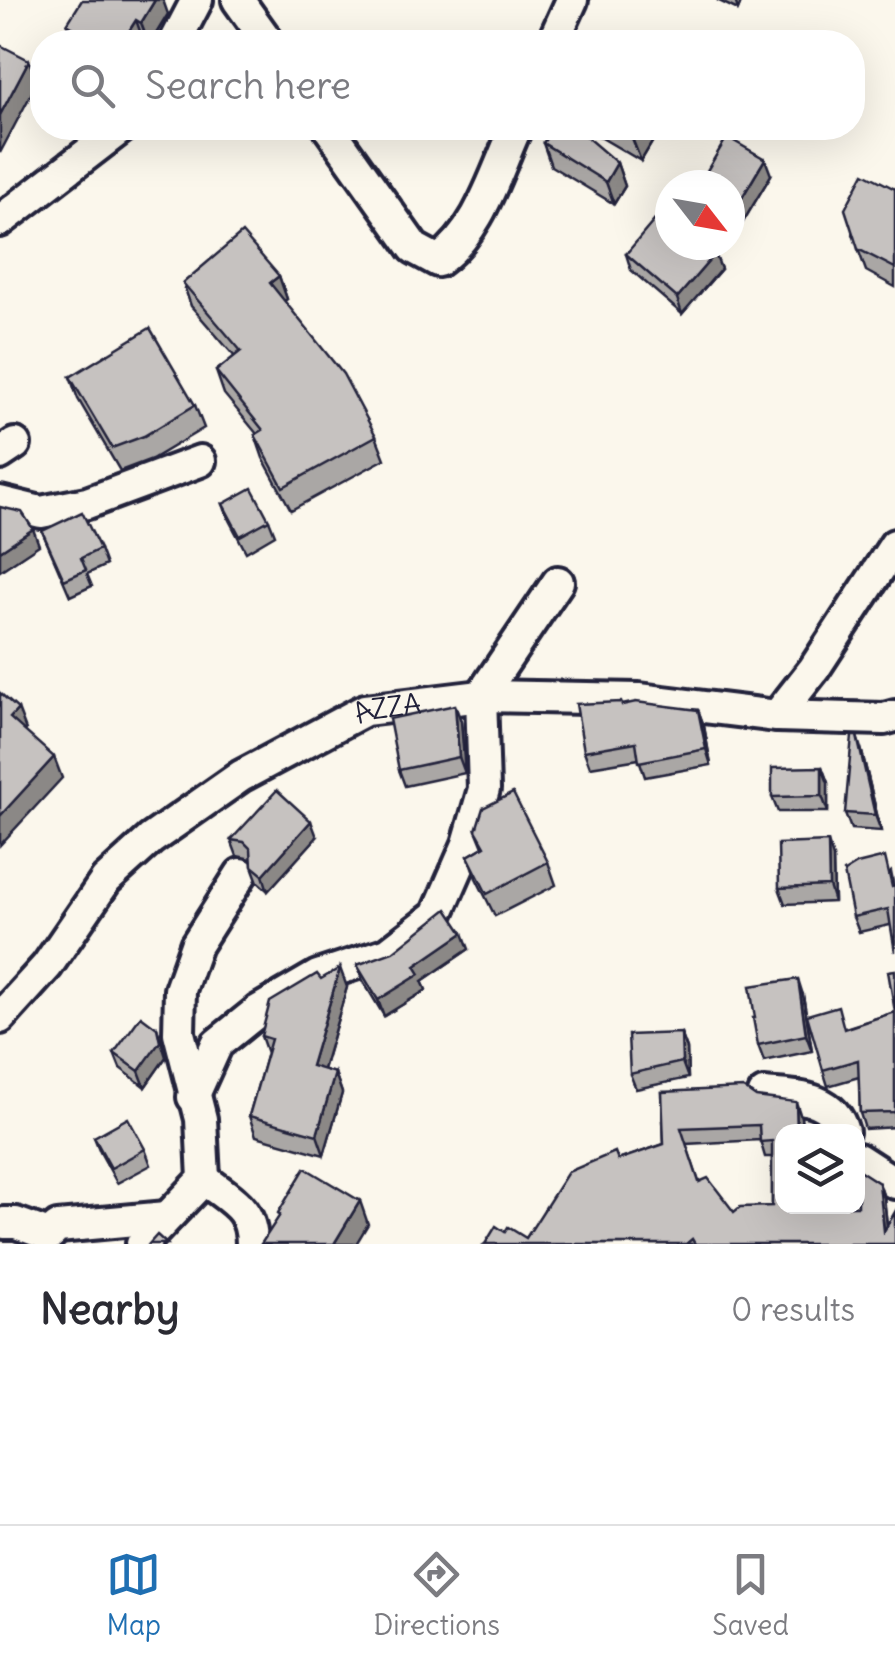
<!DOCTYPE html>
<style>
body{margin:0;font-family:Delius,sans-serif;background:#f2f2f3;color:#2b2b33}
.controls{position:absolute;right:30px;bottom:30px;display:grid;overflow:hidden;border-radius:20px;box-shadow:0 10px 40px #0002}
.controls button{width:90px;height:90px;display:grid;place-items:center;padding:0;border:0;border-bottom:2px solid #e1e1e2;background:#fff;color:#2b2b33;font:50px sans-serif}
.compass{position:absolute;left:655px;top:170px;width:90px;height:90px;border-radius:50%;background:#fff;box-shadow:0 10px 40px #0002;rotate:121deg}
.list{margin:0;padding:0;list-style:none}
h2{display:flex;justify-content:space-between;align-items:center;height:130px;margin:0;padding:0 40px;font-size:42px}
h2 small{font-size:32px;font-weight:400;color:#7c7c81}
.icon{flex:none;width:55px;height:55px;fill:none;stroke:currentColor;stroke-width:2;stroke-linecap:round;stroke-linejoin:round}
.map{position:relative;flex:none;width:895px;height:1244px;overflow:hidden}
.search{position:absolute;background:#fff;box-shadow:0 10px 40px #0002;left:30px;right:30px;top:30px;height:110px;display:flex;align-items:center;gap:25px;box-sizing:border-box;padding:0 35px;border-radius:40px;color:#7c7c81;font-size:38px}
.sheet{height:280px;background:#fff}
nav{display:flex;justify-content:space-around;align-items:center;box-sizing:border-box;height:140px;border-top:2px solid #e1e1e2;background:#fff;font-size:28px;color:#7c7c81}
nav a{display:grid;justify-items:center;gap:5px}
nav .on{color:#1f6fb2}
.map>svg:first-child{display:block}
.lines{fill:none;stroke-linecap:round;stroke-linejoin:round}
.minor-casing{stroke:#22223b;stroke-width:38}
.minor{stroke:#fbf7ec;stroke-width:30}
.wall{fill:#aaa7a5;stroke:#22223b;stroke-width:2.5;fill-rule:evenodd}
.shaded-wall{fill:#8b8886;stroke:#22223b;stroke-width:2.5}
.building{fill:#c6c2c0;stroke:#22223b;stroke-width:2.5;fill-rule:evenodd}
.labels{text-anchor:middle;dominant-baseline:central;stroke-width:9;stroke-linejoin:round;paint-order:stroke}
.street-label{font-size:28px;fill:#22223b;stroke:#fbf7ec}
</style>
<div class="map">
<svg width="895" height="1244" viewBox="0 0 895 1244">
<rect width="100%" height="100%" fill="#fbf7ec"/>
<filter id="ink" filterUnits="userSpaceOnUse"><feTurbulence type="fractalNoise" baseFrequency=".01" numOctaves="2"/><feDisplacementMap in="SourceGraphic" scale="20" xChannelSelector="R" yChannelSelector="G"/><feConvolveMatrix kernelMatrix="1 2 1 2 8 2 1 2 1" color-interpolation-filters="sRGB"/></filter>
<g filter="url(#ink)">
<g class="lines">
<g class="minor-casing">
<g id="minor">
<path d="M238,0l30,42"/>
<path d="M175,42l22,-42"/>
<path d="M553,42l19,-42"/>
<path d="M329,128l85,120 24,13c42,-30 57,-87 78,-133"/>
<path d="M0,221l121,-93"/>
<path d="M0,454l15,-10"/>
<path d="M0,502l41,10 46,-9 113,-42"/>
<path d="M777,716l37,-47 81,-124"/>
<path id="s1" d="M0,1018l47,-52 59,-86 45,-41 90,-63 124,-66 116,-14 158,3 138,17 107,3 11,-3"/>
<path d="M764,1094c31,3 69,1 79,38"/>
<path d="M193,1097l24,-53 41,-33 60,-35 70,-23 49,-38 31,-71 16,-55 -3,-93 77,-114"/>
<path d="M858,1159l37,24"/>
<path d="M204,1179c27,22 48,28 48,65"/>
<path d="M4,1223h12l33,12 9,-8 109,-10"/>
<path d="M142,1244l62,-65 -3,-60 -22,-86 1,-43 16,-45 45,-71"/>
</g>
</g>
<use href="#minor" class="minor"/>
</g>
<g class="wall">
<path d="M717,0h25l-4,10z"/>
<path d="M168,14l-17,28h-78l-6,-18z"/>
<path d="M585,128h75v1l-19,32z"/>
<path d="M543,143l74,20 8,23 -11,18 -63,-38z"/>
<path d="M771,175l-28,47 -13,-7v-30l-31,-1z"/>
<path d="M895,189v98l-29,-16 -8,-22z"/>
<path d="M626,254h89l6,15 -39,45 -51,-44z"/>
<path d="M279,276l8,23 -3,2 92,135 9,23 -94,51 -28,-52 -8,-23 2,-1 -33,-40 -8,-23 19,-14 -44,-51 -8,-23z"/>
<path d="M70,377l125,28 9,23 -52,31 -32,12 -42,-72z"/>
<path d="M223,504l46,16 6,15 -29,17 -17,-32z"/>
<path d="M42,531l58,18 6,16 -19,9 5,12 -22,10z"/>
<path d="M622,705l76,5 6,16 7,39 -66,12 -6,-18 -49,8 -6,-16z"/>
<path d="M461,721l4,52 -60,13 -6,-16z"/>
<path d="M862,752l19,79 -30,-2 -6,-16z"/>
<path d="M822,767l6,16v29h-50l-6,-15z"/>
<path d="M476,830l72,32 8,23 -61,31 -19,-38 -8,-22 15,-9z"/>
<path d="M317,837l-49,54 -10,-9 -6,-16v-7l-15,-3 -6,-16z"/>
<path d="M833,858l1,44 -49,2 -6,-16z"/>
<path d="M891,872l3,15 -4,38 -31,7 -6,-15z"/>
<path d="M469,949l-47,32 4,9 -42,26 -21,-35 -6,-16z"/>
<path d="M895,970v157l-30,2 -5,-16 -1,-36 -31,9 -5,-16 22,-42 50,-16z"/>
<path d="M321,979l26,8 -24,83 12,3 7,20 -18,62 -68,-19 -7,-20 18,-63 -6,-17z"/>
<path d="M803,995l9,56 -48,10 -6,-16z"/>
<path d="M157,1028l9,29 -21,30 -25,-19 -6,-15z"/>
<path d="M681,1033l6,16 1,29 -52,11 -6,-15z"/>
<path d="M662,1092l94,5 45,20 1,15h-20v74l97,-23 5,15 3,27 8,19h-410l20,-12 21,6 92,-78 46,-16zM760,1140l5,17h7v49l-38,6 -35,-30 -13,-38z"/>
<path d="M94,1137l51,12 6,16 -34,18 -17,-31z"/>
</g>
<g class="shaded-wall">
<path d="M155,0h8l5,14 -17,28h-3l-7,-19z"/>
<path d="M735,0h7l-4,10z"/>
<path d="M136,20l8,22h-22z"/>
<path d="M29,60l8,23 -37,70v-38z"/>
<path d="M639,128h21v1l-19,32 -9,-23z"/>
<path d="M765,159l6,16 -28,47 -6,-16z"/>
<path d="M617,163l8,23 -11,18 -8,-22z"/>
<path d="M715,254l6,15 -39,45 -5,-16z"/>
<path d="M279,276l8,23 -9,7 -8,-23z"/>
<path d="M33,529l6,16 -39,26v-20z"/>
<path d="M455,705l6,16 4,52 -6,-16z"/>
<path d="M18,709l8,21 -8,9 -8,-21z"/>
<path d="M698,710l6,16 7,39 -5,-16z"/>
<path d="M857,736l5,16 19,79 -6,-16z"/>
<path d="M54,757l8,21 -62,67v-29z"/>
<path d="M822,767l6,16v29l-6,-16z"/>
<path d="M311,821l6,16 -49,54 -5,-16z"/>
<path d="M828,842l5,16 1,44 -5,-16z"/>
<path d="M463,933l6,16 -47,32 4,9 -42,26 -6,-16 37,-34z"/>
<path d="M340,968l7,19 -29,99 -7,-20z"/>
<path d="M798,979l5,16 9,56 -6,-16z"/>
<path d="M157,1028l9,29 -21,30 -6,-16z"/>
<path d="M681,1033l6,16 1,29 -6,-16z"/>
<path d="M335,1073l7,20 -18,62 -7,-20z"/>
<path d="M796,1102l5,15 1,15h-5z"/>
<path d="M879,1183l5,15 5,46 -5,-13z"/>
<path d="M360,1201l8,23 -12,20h-22z"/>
</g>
<g class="building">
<path d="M82,0h73l-14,23 -5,-3 -14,22h-25l-30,-18z"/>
<path d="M0,45l29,15 -29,55z"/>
<path d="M553,128h23l41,35 -11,19 -63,-39z"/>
<path d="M615,128h24l-7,10z"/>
<path d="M727,137l38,22 -28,47 -7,-4v-17l-31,-1z"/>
<path d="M864,173l31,16v79l-37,-19 -13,-40z"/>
<path d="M664,209l6,5v31h35l10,9 -38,44 -51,-44z"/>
<path d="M242,233l37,43 -9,7 73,91 33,62 -93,51 -28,-52 8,-5 -47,-59 25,-20 -58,-68z"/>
<path d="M150,328l45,77 -51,31 -32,12 -42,-71z"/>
<path d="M252,488l17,32 -29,16 -17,-32z"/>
<path d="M0,507l22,5 11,17 -33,22z"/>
<path d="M82,512l18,37 -19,9 5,12 -22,10 -22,-49z"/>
<path d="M0,693l18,16 -8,9 44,39 -54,59z"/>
<path d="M621,702l1,3 14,-3 62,8 8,39 -67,13 -3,-20 -52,9 -8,-47z"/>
<path d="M455,705l4,52 -60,13 -10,-51z"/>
<path d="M852,736h5l18,79 -30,-2z"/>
<path d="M822,767v29l-50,1v-29z"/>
<path d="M277,790l34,31 -48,54 -11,-9 -1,-17 -7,-7 -13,-2z"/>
<path d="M513,793l35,69 -61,32 -19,-38 17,-10 -9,-16 7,-22z"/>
<path d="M828,842l1,44 -50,2 -1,-44z"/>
<path d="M885,857l7,30 3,-1v66l-7,-43 -35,8 -9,-45 13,-8z"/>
<path d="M447,909l16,24 -48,33 5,8 -42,26 -21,-35 36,-13z"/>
<path d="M340,968l-29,98 24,7 -18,62 -68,-19 22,-77 -10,-3 9,-34 47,-28 4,5z"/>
<path d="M895,970v142l-35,1 -2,-53 -35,10 -16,-55 31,-9 6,23 51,-17 -7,-41z"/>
<path d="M798,979l8,56 -48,10 -5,-27h2l-5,-32z"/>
<path d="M141,1016l16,12 3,14 -21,29 -25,-18z"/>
<path d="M681,1033l1,29 -52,12 -2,-39z"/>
<path d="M743,1088l13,9 40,5 1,30h-15v74h76v-35l1,-1 20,13 5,48 11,-19v32h-200l-3,-5 -6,5h-201l11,-18 9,6 3,-5 18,11 42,-66 47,-20 3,8 46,-16 -2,-52zM759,1125l1,17 12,-1v65l-32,1 -6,5 -26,-34 -9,4 -18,-54z"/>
<path d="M128,1118l17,31 -34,19 -17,-31z"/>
<path d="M305,1168l55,33 -26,43h-73l19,-29 -2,-2z"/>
<path d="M157,1235l10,9h-18z"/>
</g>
</g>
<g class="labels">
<g class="street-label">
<text stroke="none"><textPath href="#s1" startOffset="508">AZZA</textPath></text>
</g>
</g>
</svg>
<div class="controls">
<button><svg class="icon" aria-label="layers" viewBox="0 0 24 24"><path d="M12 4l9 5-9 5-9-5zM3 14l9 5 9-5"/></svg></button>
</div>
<svg class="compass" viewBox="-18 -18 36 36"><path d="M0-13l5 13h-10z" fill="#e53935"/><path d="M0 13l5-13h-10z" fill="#7c7c81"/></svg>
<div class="search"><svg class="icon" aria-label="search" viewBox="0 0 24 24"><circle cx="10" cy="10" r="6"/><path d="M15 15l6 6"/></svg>Search here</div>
</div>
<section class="sheet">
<h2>Nearby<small>0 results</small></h2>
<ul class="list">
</ul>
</section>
<nav>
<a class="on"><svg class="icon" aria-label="map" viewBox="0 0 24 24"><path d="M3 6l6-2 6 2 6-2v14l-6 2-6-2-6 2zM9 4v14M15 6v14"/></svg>Map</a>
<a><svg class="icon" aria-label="directions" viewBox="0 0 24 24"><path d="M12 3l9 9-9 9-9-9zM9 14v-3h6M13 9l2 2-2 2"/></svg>Directions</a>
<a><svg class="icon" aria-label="saved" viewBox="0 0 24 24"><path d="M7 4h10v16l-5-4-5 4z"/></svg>Saved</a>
</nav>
